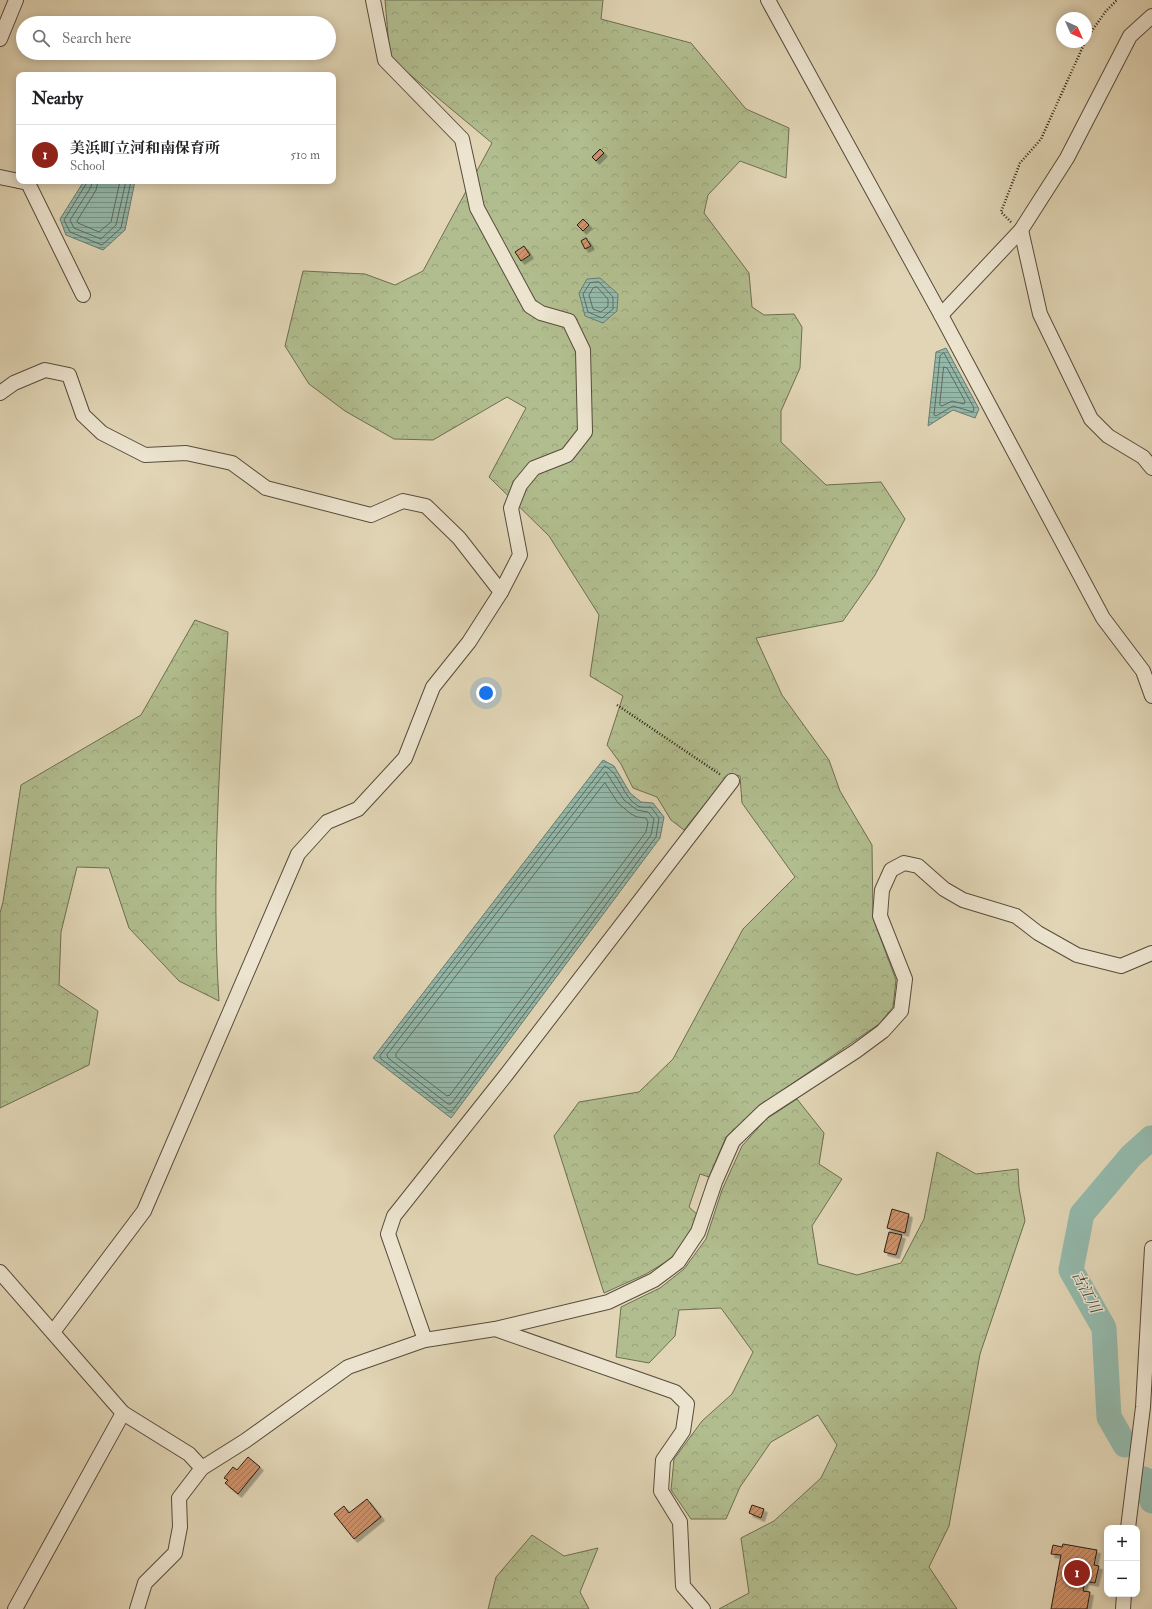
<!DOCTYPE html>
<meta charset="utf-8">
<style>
body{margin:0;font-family:"IM FELL Double Pica","Noto Serif JP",serif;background:#f2f2f2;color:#202124}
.controls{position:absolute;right:12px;bottom:12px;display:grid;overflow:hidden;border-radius:8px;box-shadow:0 2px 10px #0003}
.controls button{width:36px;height:36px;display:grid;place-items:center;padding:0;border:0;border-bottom:1px solid #e0e0e0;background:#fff;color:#202124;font:20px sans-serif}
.compass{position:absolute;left:1056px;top:12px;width:36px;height:36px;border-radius:50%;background:#fff;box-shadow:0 2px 10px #0003;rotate:135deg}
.you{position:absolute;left:486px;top:693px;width:14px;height:14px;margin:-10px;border:3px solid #fff;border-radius:50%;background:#1a73e8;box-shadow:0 0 0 6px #1a73e833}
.badge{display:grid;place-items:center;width:26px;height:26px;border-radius:50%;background:#8f2418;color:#fff;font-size:13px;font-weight:700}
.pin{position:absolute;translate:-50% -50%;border:2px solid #fff;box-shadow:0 1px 4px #0006}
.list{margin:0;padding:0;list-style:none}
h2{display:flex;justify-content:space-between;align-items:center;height:52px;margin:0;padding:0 16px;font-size:17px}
h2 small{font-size:13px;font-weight:400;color:#757577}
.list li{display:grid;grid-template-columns:26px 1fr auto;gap:12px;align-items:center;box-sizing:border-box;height:60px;padding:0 16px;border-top:1px solid #e0e0e0}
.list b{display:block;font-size:15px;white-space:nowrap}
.list p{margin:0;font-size:13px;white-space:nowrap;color:#757577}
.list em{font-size:13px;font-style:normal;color:#757577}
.icon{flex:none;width:22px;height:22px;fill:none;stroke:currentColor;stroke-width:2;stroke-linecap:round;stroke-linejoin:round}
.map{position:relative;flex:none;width:1152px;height:1609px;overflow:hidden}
.search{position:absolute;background:#fff;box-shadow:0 2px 10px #0003;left:16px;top:16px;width:320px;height:44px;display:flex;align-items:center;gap:10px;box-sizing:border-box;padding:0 14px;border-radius:22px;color:#757577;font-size:15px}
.panel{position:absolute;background:#fff;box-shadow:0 2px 10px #0003;left:16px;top:72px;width:320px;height:112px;border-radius:8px}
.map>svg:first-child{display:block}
.forest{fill:url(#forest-crowns);stroke:#6e6e52}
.water{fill:url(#water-rules);stroke:#6a7b6f}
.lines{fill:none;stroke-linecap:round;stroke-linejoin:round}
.shore{stroke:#5f6c60;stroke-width:1}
.river{stroke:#94b9ab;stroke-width:25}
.building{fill:url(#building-hatch);stroke:#2a1e15;filter:url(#shadow)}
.minor-casing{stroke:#584c3d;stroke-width:16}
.path{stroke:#2a1e15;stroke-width:2.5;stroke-dasharray:1 2;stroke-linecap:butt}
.minor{stroke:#ece4cf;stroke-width:14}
.labels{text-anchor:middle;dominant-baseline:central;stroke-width:3;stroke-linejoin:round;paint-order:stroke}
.water-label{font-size:15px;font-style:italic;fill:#4a4c42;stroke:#ece4cf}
</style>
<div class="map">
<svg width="1152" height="1609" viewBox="0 0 1152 1609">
<defs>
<pattern id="forest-crowns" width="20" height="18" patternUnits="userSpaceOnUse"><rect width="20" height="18" fill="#b1bd8e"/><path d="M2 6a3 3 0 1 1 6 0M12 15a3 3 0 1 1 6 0" fill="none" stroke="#98a27a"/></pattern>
<pattern id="water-rules" width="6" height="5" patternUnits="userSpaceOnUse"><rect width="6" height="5" fill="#94b9ab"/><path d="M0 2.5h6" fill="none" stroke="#79968a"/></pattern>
<pattern id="building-hatch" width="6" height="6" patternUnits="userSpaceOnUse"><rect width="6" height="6" fill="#ce936c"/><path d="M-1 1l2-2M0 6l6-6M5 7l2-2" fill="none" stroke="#a77758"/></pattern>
<filter id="shadow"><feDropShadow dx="3.5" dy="3.5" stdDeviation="0" flood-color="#0004"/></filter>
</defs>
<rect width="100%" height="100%" fill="#e1d5b5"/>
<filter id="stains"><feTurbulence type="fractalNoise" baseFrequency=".005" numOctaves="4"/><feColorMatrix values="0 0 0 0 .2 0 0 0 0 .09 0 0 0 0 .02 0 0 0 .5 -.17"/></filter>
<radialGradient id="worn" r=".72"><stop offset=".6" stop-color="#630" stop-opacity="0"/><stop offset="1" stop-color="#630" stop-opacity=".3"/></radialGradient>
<g class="forest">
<path d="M385,0h218l-2,19 90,24 55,66 43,19 -3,50 -46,-17 -32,34 -4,18 45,60 3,34 12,8 30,-1 8,13 -2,41 -19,43v31l45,43 55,-3 24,37 -30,56 -32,46 -87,17 26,57 47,65 11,31 32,54 1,73 23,62 -3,27 -14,17 -115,79 -38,34 -17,40 -9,-3 -11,33 10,9 -25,41 -28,17 -42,19 -50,-157 25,-34 60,-10 34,-33 70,-130 52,-52 -53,-74 -2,-27 -11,-2 -45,56 -13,-10 -14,-23 -24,-9 -12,-24 -14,-19 16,-49 -33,-20 9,-61 -50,-79 -60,-59 37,-69 -19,-11 -74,43 -39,-1 -49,-28 -36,-27 -24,-38 18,-75 62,3 30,11 28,-14 69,-128 -102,-85z"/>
<path d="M195,620l33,12c-8,123 -17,246 -9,369l-40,-20 -50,-53 -20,-60 -32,-1 -16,65 -2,53 39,26 -9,54 -89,43v-195l3,-11 18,-117 120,-70z"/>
<path d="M797,1099l27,34 -5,31 23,15 -30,47 6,38 39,11 44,-12 23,-44 13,-67 39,22 42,-5 1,19 6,33 -45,133 -31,172 -20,41 28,42h-238l30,-16 -8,-55 33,-17 47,-43 16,-33 -19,-30 -47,27 -31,45 -14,32h-35l-20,-29 3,-31 28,-38 30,-27 21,-42 -32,-44 -42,2 -4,26 -26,27 -33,-6 5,-50 39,-19 24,-19 22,-30 16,-49 20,-44 24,-27z"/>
<path d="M532,1535l32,21 34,-8 -18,44 9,17h-101l8,-32z"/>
</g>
<g class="water">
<path d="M84,181h51l-10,49 -22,20 -37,-15 -6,-16z"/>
<path d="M600,278l18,16 -1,17 -14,12 -18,-7 -6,-23 8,-14z"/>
<path d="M946,348l33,61 -4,9 -22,-8 -25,16 8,-74z"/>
<path d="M603,760l11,6 16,27 11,9 12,1 11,14 -4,21 -209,280 -78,-60z"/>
</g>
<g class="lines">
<g class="shore">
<path d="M87,181l-1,3 -22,36 6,12 32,13 19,-17 10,-47"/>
<path d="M92,181l-1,6 -21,33 4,8 27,11 15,-14 10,-44"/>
<path d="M98,181l-2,9 -19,31 1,2 21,9 12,-10 9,-41"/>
<path d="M599,282l14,15v12l-11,9 -14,-6 -5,-18 7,-11z"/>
<path d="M597,287l11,12v7l-7,6 -8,-3 -4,-14 4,-7z"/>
<path d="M944,353l30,55 -1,4 -20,-6 -17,10 -2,-1 6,-59z"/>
<path d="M944,367l3,1 18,33 -1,3 -12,-3 -10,5 -2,-1z"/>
<path d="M605,766c16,8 17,31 33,40 4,2 9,1 13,1l8,11 -3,19 -204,274h-3l-68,-52 -1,-3z"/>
<path d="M606,772l18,28 13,10 11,2 6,7 -3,16 -200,269h-3l-60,-46 -1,-3z"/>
<path d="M605,783l13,20 13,11 6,3 9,1 2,4 -2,10 -196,263 -3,1 -51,-39v-3z"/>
</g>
<g class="river">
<path d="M1125,1445l-16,-28 -5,-89 -33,-58 11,-56 49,-58 20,-18"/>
<path d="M1144,1479l8,22"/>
</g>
</g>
<g class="building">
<path d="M600,149l4,4 -8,8 -4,-4z"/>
<path d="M583,219l6,6 -6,6 -6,-6z"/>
<path d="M586,238l5,8 -6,3 -4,-8z"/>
<path d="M524,246l6,9 -9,6 -6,-9z"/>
<path d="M892,1209l17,5 -4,19 -18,-5z"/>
<path d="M889,1232l13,3 -6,20 -12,-3z"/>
<path d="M248,1457l12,10 -22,27 -13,-11 3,-3 -4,-2 9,-11 4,3z"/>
<path d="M367,1499l14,18 -27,22 -20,-25 10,-8 5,7z"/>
<path d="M752,1505l12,4 -3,9 -12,-5z"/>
<path d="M1063,1544l34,6 -3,15 5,1 -4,17 -10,-2 -2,10 7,1 -3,17h-36l10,-54 -10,-1 2,-9 9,2z"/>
</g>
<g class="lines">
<g class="minor-casing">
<g id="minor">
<path d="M768,0l173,315 162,303 40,53 9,25"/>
<path d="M0,39l16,-39"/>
<path d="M0,177l19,4"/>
<path d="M19,181l9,2 55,112"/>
<path d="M1021,230l19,84 51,105 17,17 35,21 9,11"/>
<path d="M941,315l80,-85 46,-72 63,-122 22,-20"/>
<path d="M0,393l14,-10 31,-13 24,5 14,40 19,18 43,22 41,-2 46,10 34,25 105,27 32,-14 23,5 33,32 42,54"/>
<path d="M0,1272l123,141 66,41 13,14"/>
<path d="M495,1329l180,63 12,12 -4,27 -20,29 -2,31 19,31 3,64 20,23"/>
<path d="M53,1332l91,-121 154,-357 29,-32 31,-13 47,-51 28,-71 36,-45 32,-50 19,-37 -9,-47 9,-23 14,-17 33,-13 18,-23 -2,-82 -14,-29 -28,-8 -11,-7 -53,-98 -15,-69 -77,-79 -12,-60"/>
<path d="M425,1340l-37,-106 6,-18 112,-141 226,-294"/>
<path d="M1128,1528l15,-121 9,-159"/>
<path d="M15,1609l108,-196"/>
<path d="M137,1609l8,-26 30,-30 5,-26 -1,-29 23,-30 43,-27 103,-74 77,-27 70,-11 113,-27 46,-22 24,-18 20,-30 17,-50 18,-41 31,-30 92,-60 27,-20 18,-20 4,-32 -25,-63 2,-26 9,-20 13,-7 14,3 26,23 19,11 53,16 22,17 39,22 44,11 31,-13"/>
<path d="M1123,1609l1,-15"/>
</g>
</g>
<g class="path">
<path d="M1086,39l20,-28 11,-11"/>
<path d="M1011,222l-10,-10 19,-49 21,-24 44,-97"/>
<path d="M617,705l104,70"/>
</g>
<use href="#minor" class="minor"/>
</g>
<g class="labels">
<g class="water-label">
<text transform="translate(1086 1292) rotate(63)">古江川</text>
</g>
</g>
<rect width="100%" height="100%" filter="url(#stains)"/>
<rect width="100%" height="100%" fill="url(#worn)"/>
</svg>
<div class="controls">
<button>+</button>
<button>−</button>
</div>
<svg class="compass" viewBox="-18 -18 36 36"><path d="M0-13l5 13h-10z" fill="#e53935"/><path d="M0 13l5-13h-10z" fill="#757577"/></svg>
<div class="you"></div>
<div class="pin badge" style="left:1077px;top:1573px">1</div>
<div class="search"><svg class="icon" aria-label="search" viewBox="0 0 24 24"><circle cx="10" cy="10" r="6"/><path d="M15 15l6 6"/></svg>Search here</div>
<section class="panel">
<h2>Nearby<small></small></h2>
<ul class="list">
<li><span class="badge">1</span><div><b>美浜町立河和南保育所</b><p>School</p></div><em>510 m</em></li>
</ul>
</section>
</div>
